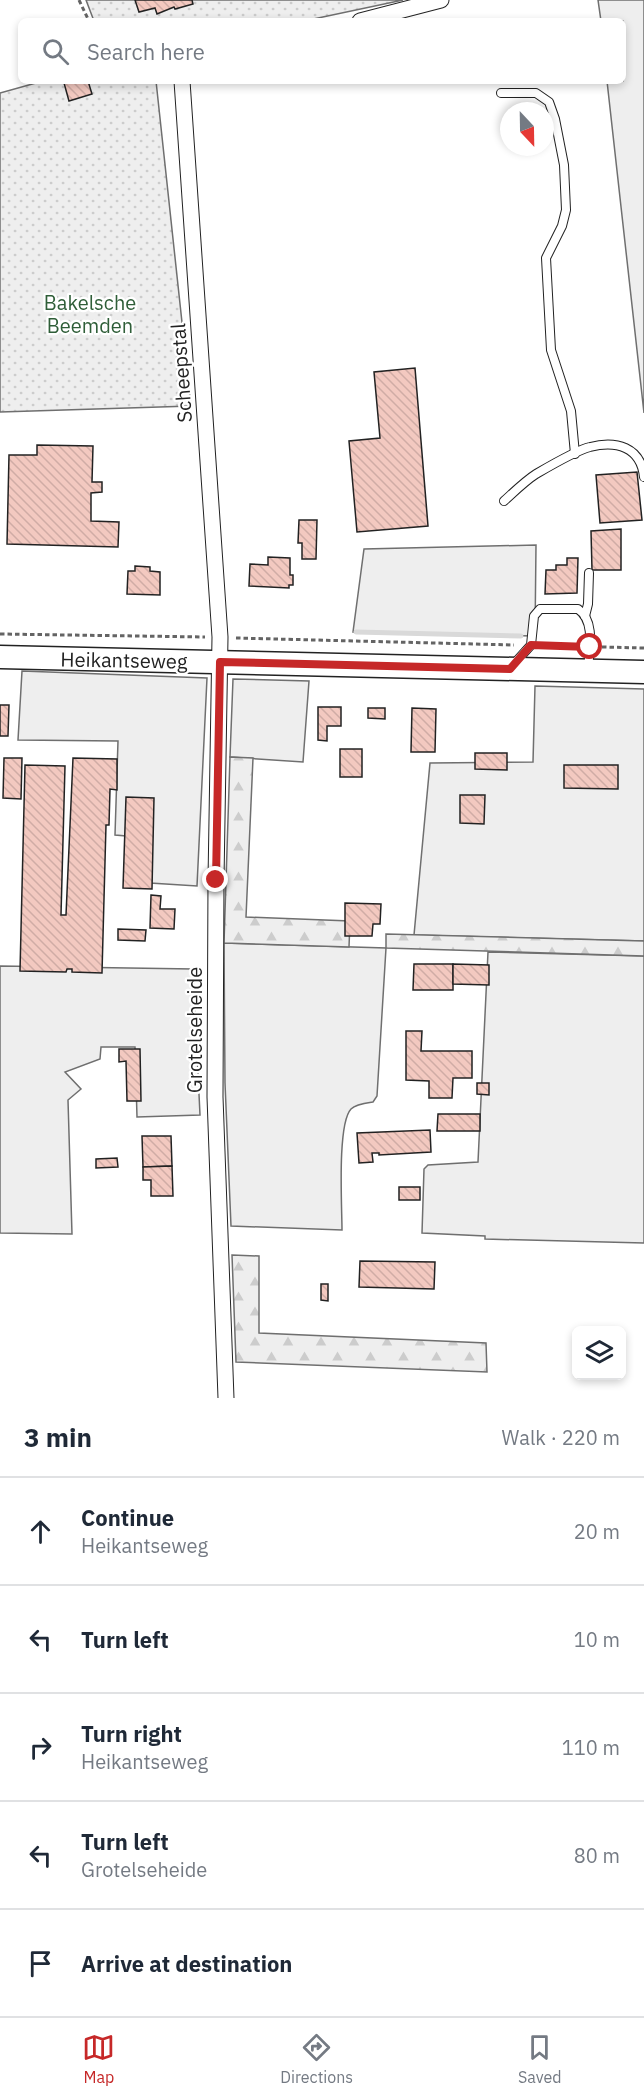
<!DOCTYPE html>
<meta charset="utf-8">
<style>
body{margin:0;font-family:"IBM Plex Sans",sans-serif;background:#f6f6f7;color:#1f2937}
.controls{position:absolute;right:18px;bottom:18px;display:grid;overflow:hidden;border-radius:9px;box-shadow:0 3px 9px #0003}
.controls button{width:54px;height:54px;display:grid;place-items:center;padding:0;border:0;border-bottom:2px solid #e0e1e3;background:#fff;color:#1f2937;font:30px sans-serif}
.compass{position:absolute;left:500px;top:102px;width:54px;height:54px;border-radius:50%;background:#fff;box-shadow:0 3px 9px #0003;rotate:158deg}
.stop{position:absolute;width:18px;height:18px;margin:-14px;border:4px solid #c62828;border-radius:50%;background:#fff}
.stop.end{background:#c62828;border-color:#fff;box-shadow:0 2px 6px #0008}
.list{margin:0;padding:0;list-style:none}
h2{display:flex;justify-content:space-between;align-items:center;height:78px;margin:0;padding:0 24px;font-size:26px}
h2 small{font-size:20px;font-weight:400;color:#747a83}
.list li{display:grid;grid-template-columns:39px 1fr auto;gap:18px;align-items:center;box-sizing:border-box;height:108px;padding:0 24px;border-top:2px solid #e0e1e3}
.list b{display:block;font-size:22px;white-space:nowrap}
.list p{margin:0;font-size:20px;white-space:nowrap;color:#747a83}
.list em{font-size:20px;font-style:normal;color:#747a83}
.icon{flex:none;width:33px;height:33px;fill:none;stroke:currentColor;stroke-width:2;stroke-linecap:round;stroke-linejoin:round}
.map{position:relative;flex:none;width:644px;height:1398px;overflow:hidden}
.search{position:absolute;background:#fff;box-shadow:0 3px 9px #0003;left:18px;right:18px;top:18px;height:66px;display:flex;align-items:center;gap:15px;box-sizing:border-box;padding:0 21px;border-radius:9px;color:#747a83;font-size:22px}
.sheet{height:618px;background:#fff}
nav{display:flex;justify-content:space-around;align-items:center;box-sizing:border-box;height:84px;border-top:2px solid #e0e1e3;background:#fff;font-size:16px;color:#747a83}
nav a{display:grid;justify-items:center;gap:3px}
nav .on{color:#c62828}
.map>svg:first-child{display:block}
.green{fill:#eee;stroke:#6f6f6f;stroke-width:1.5}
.forest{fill:url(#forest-firs);stroke:#6f6f6f;stroke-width:1.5}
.park{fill:url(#park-dots);stroke:#6f6f6f;stroke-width:1.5}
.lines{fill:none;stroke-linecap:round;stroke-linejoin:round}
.stream{stroke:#d9d9d9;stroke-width:5}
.building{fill:url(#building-back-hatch);stroke:#222;stroke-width:1.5}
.lane-casing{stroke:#222;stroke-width:10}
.street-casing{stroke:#222;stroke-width:17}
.secondary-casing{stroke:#222;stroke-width:25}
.path{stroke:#646464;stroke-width:3;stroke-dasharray:4.5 3;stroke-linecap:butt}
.lane{stroke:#fff;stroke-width:8}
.street{stroke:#fff;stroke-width:15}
.secondary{stroke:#fff;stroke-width:22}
.route{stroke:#c62828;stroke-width:8}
.labels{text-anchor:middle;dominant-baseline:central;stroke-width:4.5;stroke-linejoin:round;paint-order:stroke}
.park-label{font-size:20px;fill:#2f5e38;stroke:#fff}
.street-label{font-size:20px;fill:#222;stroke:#fff}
</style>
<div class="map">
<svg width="644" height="1398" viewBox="0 0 644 1398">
<defs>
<pattern id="forest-firs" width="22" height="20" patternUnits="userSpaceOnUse" patternTransform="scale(1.5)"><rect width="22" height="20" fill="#eee"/><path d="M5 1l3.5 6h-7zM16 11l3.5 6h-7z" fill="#ccc"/></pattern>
<pattern id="park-dots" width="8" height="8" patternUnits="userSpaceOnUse" patternTransform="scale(1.5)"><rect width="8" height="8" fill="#eee"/><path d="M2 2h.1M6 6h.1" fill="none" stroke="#ccc" stroke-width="1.8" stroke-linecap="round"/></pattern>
<pattern id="building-back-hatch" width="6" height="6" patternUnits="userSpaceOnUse" patternTransform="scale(1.5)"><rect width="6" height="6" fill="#f3c9c0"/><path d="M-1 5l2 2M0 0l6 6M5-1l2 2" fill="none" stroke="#d0aca5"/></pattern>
</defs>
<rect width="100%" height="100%" fill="#fff"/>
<g class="green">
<path d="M598,0h46v413l-37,-332h16v-60h-22z"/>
<path d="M536,545l-1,91 -182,-4 11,-83z"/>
<path d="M22,671l185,7 -10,208 -47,-3v-45l-35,-3 3,-94 -100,-1z"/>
<path d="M233,679l76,2 -6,81 -73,-5z"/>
<path d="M535,686l109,3v252l-230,-6 16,-172 103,-1z"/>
<path d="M224,943l162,5 -9,148 -4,6c-7,1 -17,2 -22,7 -14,15 -9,98 -9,121l-111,-4 -6,-143z"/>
<path d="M488,952l156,4v287l-159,-4v-3l-63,-3 2,-64 4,-4 50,-3z"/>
<path d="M0,966l193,3 7,146 -63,2 -2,-70h-34l-1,12 -35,13 16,17 -13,11 4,134 -72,-1z"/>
</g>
<g class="forest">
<path d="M230,757l23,1 -7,159 104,4 -1,26 -125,-4z"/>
<path d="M386,934l258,7v15l-258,-8z"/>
<path d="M232,1255l27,1v77l227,10 1,29 -251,-10z"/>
</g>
<g class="park">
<path d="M86,0h317l-99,21h-210z"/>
<path d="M43,81h113l35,325 -191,6v-319z"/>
</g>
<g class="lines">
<path class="stream" d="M356,632l165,4"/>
</g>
<g class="building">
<path d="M135,0h57l1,4 -18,5 -1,-2 -17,7 -2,-6 -16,4z"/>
<path d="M69,81h19l4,13 -23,7 -5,-18z"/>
<path d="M415,368l13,158 -71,6 -8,-91 31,-3 -6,-66z"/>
<path d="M37,445l56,1 -1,36h10v10l-11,1v28l28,1 -1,25 -111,-3 2,-89h28z"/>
<path d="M637,472l5,48 -42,3 -4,-48z"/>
<path d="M299,520h18l-1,39h-14v-16h-4z"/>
<path d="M621,529v41h-29l-1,-39z"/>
<path d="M268,557l22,1v17h3v10h-4v3l-40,-2 1,-22 18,1z"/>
<path d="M567,558h11l-1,35 -32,1 1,-24h10v-5h11z"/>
<path d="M135,566l15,1v4l10,1v23l-33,-1 1,-23h7z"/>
<path d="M0,705h9l-1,31h-8z"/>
<path d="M318,707h23v19h-14v15l-9,-1z"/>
<path d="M368,708h17v11l-17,-1z"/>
<path d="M412,708l24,1 -1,43h-24z"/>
<rect x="340" y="749" width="22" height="28"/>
<path d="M475,753h32v17l-32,-1z"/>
<path d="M4,758h18l-1,41 -18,-1z"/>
<path d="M73,758l44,1v31l-7,-1 -1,36h-3l-4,148 -30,-1v-3h-5l-1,3 -46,-1 5,-206 40,1 -4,149h5z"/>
<path d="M564,765h54v24l-54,-1z"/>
<path d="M460,795h25l-1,29 -24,-1z"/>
<path d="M126,797l28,1 -2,91 -29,-1z"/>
<path d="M151,895l10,1 -1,13h15l-1,20 -24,-1z"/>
<path d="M345,903l36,1 -1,20h-7l-1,12h-27z"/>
<path d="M118,929l28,1 -1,11 -27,-1z"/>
<path d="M414,964h39v26h-40z"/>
<path d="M453,964l36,1v20l-36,-1z"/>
<path d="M406,1031h16l-1,20h51v27h-19l-1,20h-23v-17l-23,-1z"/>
<path d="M119,1049h21l1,52h-14l-1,-40 -7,1z"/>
<path d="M477,1083h12v12l-12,-1z"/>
<path d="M438,1114h42v17h-43z"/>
<path d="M430,1130l1,22 -52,3v-2h-7l1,9 -14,1 -2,-30z"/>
<path d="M142,1136h29l1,30 -29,1z"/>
<path d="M117,1158l1,9 -22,1v-9z"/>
<path d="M172,1166l1,30h-22v-16h-8v-13z"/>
<rect x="399" y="1187" width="21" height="13"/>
<path d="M360,1261l75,1 -1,27 -75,-2z"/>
<path d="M321,1284h7v17l-7,-1z"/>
</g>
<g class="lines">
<g class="lane-casing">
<g id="lane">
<path d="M501,93h35l13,9 6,17 9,46 2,45 -4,16 -16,32 5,92 20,61 4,43"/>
<path d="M504,501c10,-9 21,-20 32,-27 12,-7 41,-24 54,-27 26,-7 51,0 54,30"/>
<path d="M585,616l3,-12 1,-31"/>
<path d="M513,665l18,-20 3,-29 6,-7h38c18,12 11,42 10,61"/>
</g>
</g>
<g class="street-casing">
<g id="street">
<path d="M360,21l81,-21"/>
<path d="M182,81l38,556 -4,243 -1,217 11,301"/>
</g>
</g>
<g class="secondary-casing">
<path id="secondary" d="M0,657l644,15"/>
</g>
<g class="path">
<path d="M79,0l10,21"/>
<path d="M0,634l205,3"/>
<path d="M236,638l278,7"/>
<path d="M542,646l35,1"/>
<path d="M602,647l42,1"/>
</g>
<use href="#lane" class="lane"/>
<use href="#street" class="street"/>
<use href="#secondary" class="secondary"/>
</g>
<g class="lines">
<path class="route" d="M216,880l4,-218 290,7 21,-24 59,2"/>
</g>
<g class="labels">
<g class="park-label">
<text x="90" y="302">Bakelsche<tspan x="90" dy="23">Beemden</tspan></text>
</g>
<g class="street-label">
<text transform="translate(181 373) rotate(-94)">Scheepstal</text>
<text transform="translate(124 660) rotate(1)">Heikantseweg</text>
<text transform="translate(194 1030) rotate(-90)">Grotelseheide</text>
</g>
</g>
</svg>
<div class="controls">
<button><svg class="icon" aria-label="layers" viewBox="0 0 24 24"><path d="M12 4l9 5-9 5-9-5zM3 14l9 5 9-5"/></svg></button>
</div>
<svg class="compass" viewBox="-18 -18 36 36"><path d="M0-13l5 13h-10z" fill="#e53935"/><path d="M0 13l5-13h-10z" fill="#747a83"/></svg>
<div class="stop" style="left:590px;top:647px"></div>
<div class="stop end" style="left:216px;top:880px"></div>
<div class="search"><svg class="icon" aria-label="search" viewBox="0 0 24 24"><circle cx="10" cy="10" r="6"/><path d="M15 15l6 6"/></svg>Search here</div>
</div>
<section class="sheet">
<h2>3 min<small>Walk · 220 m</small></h2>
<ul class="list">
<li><svg class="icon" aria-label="ahead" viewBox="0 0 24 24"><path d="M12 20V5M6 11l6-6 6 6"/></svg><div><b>Continue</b><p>Heikantseweg</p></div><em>20 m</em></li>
<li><svg class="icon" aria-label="left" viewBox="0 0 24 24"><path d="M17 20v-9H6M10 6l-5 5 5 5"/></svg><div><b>Turn left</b></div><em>10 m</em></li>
<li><svg class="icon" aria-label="right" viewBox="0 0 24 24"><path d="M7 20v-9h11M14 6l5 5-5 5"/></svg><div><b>Turn right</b><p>Heikantseweg</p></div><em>110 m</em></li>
<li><svg class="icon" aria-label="left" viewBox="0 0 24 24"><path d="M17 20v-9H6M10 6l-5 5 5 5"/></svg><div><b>Turn left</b><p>Grotelseheide</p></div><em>80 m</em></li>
<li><svg class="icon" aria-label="arrive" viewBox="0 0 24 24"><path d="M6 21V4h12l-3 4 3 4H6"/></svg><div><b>Arrive at destination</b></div></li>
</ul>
</section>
<nav>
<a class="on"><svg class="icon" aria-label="map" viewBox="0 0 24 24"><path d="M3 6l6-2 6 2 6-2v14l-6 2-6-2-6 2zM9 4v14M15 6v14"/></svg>Map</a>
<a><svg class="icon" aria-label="directions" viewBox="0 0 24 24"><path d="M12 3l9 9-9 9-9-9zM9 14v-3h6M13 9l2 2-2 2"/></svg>Directions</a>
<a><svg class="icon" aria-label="saved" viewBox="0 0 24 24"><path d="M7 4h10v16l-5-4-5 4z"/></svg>Saved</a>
</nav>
